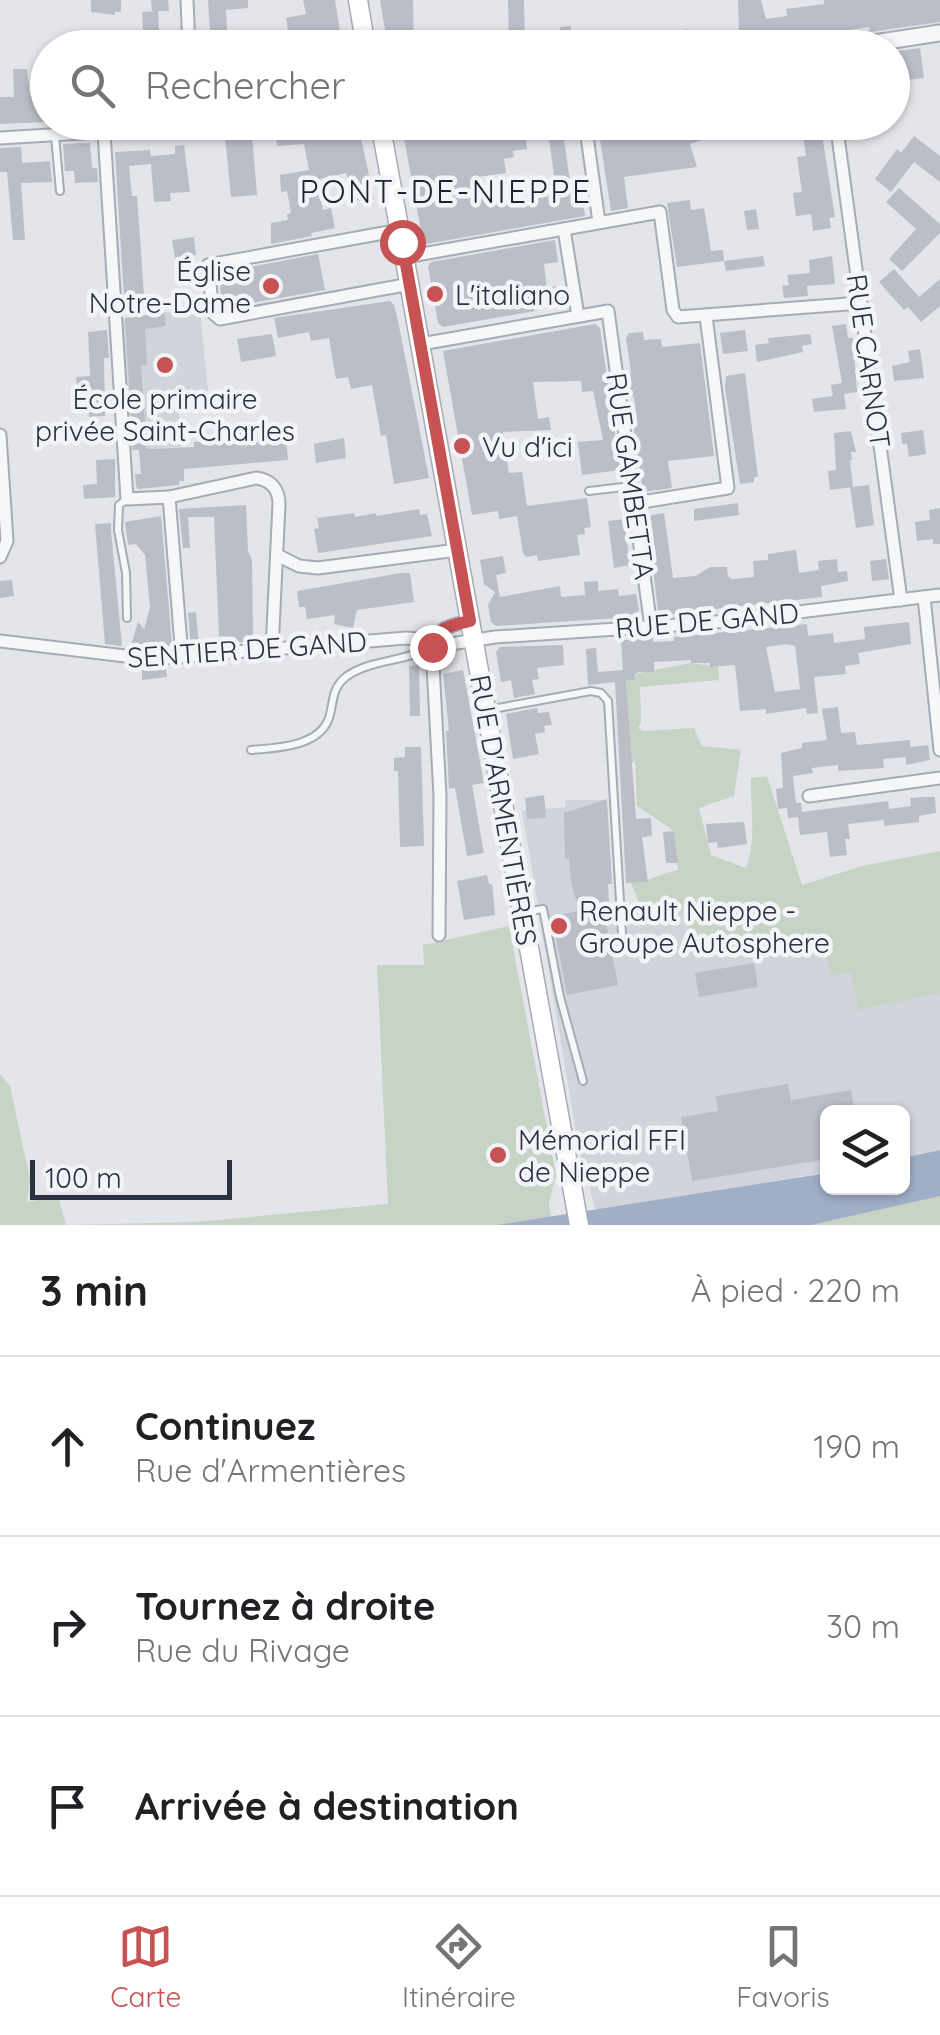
<!DOCTYPE html>
<html lang="fr">
<meta charset="utf-8">
<style>
body{margin:0;font-family:Quicksand,sans-serif;background:#f6f6f6;color:#202124}
.controls{position:absolute;right:30px;bottom:30px;display:grid;overflow:hidden;border-radius:15px;box-shadow:0 2px 8px #0004}
.controls button{width:90px;height:90px;display:grid;place-items:center;padding:0;border:0;border-bottom:2px solid #e0e0e0;background:#fff;color:#202124;font:50px sans-serif}
.scale{position:absolute;left:30px;bottom:25px;width:202px;box-sizing:border-box;padding-left:10px;border:5px solid #2c3142;border-top:0;font-size:28px;line-height:35px;white-space:nowrap;color:#2c3142;-webkit-text-stroke:8px #f3f4f8;paint-order:stroke}
.stop{position:absolute;width:30px;height:30px;margin:-22px;border:8px solid #c65253;border-radius:50%;background:#fff}
.stop.end{background:#c65253;border-color:#fff;box-shadow:0 2px 10px #0008}
.list{margin:0;padding:0;list-style:none}
h2{display:flex;justify-content:space-between;align-items:center;height:130px;margin:0;padding:0 40px;font-size:42px}
h2 small{font-size:32px;font-weight:400;color:#757577}
.list li{display:grid;grid-template-columns:65px 1fr auto;gap:30px;align-items:center;box-sizing:border-box;height:180px;padding:0 40px;border-top:2px solid #e0e0e0}
.list b{display:block;font-size:38px;white-space:nowrap}
.list p{margin:0;font-size:32px;white-space:nowrap;color:#757577}
.list em{font-size:32px;font-style:normal;color:#757577}
.icon{flex:none;width:55px;height:55px;fill:none;stroke:currentColor;stroke-width:2;stroke-linecap:round;stroke-linejoin:round}
.map{position:relative;flex:none;width:940px;height:1225px;overflow:hidden}
.search{position:absolute;background:#fff;box-shadow:0 2px 8px #0004;left:30px;right:30px;top:30px;height:110px;display:flex;align-items:center;gap:25px;box-sizing:border-box;padding:0 35px;border-radius:55px;color:#757577;font-size:38px}
.sheet{height:670px;background:#fff}
nav{display:flex;justify-content:space-around;align-items:center;box-sizing:border-box;height:140px;border-top:2px solid #e0e0e0;background:#fff;font-size:28px;color:#757577}
nav a{display:grid;justify-items:center;gap:5px}
nav .on{color:#c65253}
.map>svg:first-child{display:block}
.built{fill:#d2d4dc}
.green{fill:#c7d4c5}
.water{fill:#a1aec8}
.building{fill:#bbbec7;fill-rule:evenodd}
.lines{fill:none;stroke-linecap:round;stroke-linejoin:round}
.service-casing{stroke:#a8abb4;stroke-width:10}
.minor-casing{stroke:#a8abb4;stroke-width:15}
.tertiary-casing{stroke:#a8abb4;stroke-width:19}
.secondary-casing{stroke:#a8abb4;stroke-width:21}
.service{stroke:#f6f7f9;stroke-width:6}
.minor{stroke:#f6f7f9;stroke-width:11}
.tertiary{stroke:#f6f7f9;stroke-width:15}
.secondary{stroke:#fff;stroke-width:18}
.route{stroke:#c65253;stroke-width:12}
.poi-dot{fill:#c65253;stroke:#f3f4f8;stroke-width:4}
.labels{text-anchor:middle;dominant-baseline:central;stroke-width:9;stroke-linejoin:round;paint-order:stroke}
.poi-label{font-size:28px;fill:#2c3142;stroke:#f3f4f8;text-anchor:start}
.street-label{font-size:28px;fill:#2c3142;stroke:#f3f4f8}
.quarter-label{font-size:32px;letter-spacing:2.5px;fill:#1e2233;stroke:#f3f4f8}
</style>
<div class="map">
<svg width="940" height="1225" viewBox="0 0 940 1225">
<rect width="100%" height="100%" fill="#e3e5ea"/>
<g class="built">
<path d="M197,308l3,3 10,97 -31,3 3,36 -51,3 -9,-127 3,-5z"/>
<path d="M565,800h38l6,107 17,16 61,-10 7,45 129,-16 28,29 8,38 81,-16v157l-37,8 -1,-46h-74l-1,60 -231,39 -17,-61 -57,-339 43,-4z"/>
</g>
<g class="green">
<path d="M691,663l27,4 1,13 -79,7 1,35 -3,6 5,3 51,-3 8,18 39,4 -7,46 -35,12 12,47 35,13c11,-28 4,-59 5,-90l16,-2 35,109 60,-19 78,-15v142l-82,17 -7,-38 -20,4 -8,-34 -130,16 -6,-45 -61,10 2,-10 11,-10 -8,-20c18,-1 30,-10 47,-13l-4,-39 -37,-25 -2,-44h-5l-4,-81 8,-1v-6z"/>
<path d="M509,926l47,249 -7,28 2,15 -54,7h-497v-151l10,12 20,93 -3,23 31,-6 8,29 130,-3 192,-18 -11,-239h47l-1,-20z"/>
<path d="M940,1185v40h-221z"/>
</g>
<path class="water" d="M940,1150v46l-129,29h-314l330,-52 1,15h74l1,-30z"/>
<g class="building">
<path d="M91,0h30v12h-6v3l-24,-3z"/>
<path d="M151,0h17l1,11h-17z"/>
<path d="M208,0h40v8l-22,2 2,38h-17z"/>
<path d="M303,0h32l8,48h-52l-5,-30 20,-4z"/>
<path d="M380,0h33l1,48h-26z"/>
<path d="M508,0h16l1,48h-16z"/>
<path d="M738,0h23l5,19 21,-3 -1,-7 38,-5v-4h116v22l-70,10 -1,-5 -138,20v-14l8,-1z"/>
<path d="M158,11l2,37h-16l-2,-36z"/>
<path d="M571,26v8l34,-1v15h-44l-1,-21z"/>
<path d="M687,29l5,19h-53v-2z"/>
<path d="M113,35v13h-40l-1,-12z"/>
<path d="M920,48l4,30 -32,4v-30z"/>
<path d="M13,69h14l3,26 16,2 1,25 -47,2v-27h14z"/>
<path d="M601,122h116l3,12 -30,10 7,23 -73,10 4,31 -17,3 -13,-84z"/>
<path d="M801,122h19l15,95 -6,1 2,10 -18,3 -2,-17 -15,2 -3,-23 9,-1 -5,-35 9,-1z"/>
<path d="M424,125l150,4 1,11h-11l7,48 10,-1 4,29 -159,28 -3,-2 -21,-115zM526,140h23l8,55 -36,6 -2,-15 -18,3 2,8 -21,3 -4,-23 28,-4 -2,-14 10,-2 -1,-6 14,-2z"/>
<path d="M354,129l6,4 14,66 -21,2 -7,-28 -30,7 7,30 8,-2 4,20 -24,5 1,3 -41,8v-21l17,-3 -1,-6 4,-1 -4,-22 -6,1 -1,-17 29,-5 -5,-26 -27,2 -1,-12z"/>
<path d="M252,135l5,60 -26,2 -6,-60z"/>
<path d="M914,136l26,20v26l-26,-20 -23,30 -16,-13 22,-30 4,4z"/>
<path d="M90,143l2,25h5l1,14 -23,1 -1,-12h-9l-2,-27z"/>
<path d="M184,145l6,47 -20,1 1,8 -17,1 -3,-38 -22,2 3,30h5l7,99 -20,3 -9,-146 35,-2 1,6 24,-2v-8z"/>
<path d="M21,147l1,16 28,-2 2,21 -31,1 4,57h-12l-6,-68h-7v-24z"/>
<path d="M899,188l41,36v9l-38,38 -13,-12 27,-30 -30,-27z"/>
<path d="M690,200l1,10 13,-2 7,43 12,-1 1,11 -47,6 -10,-64z"/>
<path d="M756,209l3,20 -12,1 -3,-19z"/>
<path d="M194,237l2,18 -21,3 -3,-18z"/>
<path d="M555,240l3,22 -14,2 3,24 10,-2 3,16 -26,4 1,5 -92,16 -5,-4 -10,-56 3,-5z"/>
<path d="M318,254l7,36 -103,18 -3,-35z"/>
<path d="M763,256l2,10 -39,5 -2,-10z"/>
<path d="M832,256l3,28 -28,2 1,10 -24,2 -2,-12 7,-1 -2,-10 23,-2 -1,-13z"/>
<path d="M894,269l25,28 21,-18v27l-19,16 -13,-15 -4,3 -25,-28z"/>
<path d="M390,301l4,4 3,11 32,162 -35,6 -8,-49 -5,1 -9,-51 -21,4 -3,-12 -12,2 -7,-41 -18,3 -2,-9 -31,6 -4,-20z"/>
<path d="M164,313l2,13 -21,3 2,36h-6l6,84 47,-2v-5h6v-6l80,-9 1,13 5,-1 2,21 -104,9v12h-5v4l-41,4 -2,-3 -1,-12h6l-2,-24h-6l-8,-132z"/>
<path d="M595,324l5,4 20,142 -38,5 -4,-33 25,-2 -10,-49 -11,1 -1,-11 -48,1 5,37 11,-2 2,13 -48,2 6,41 13,-1 5,34 60,-8 4,29 -7,1 1,6 -8,1 3,20 -42,6 -1,-6 -11,2 -3,-4 -6,-37 -18,3 -1,-8 -26,4 -29,-164z"/>
<path d="M846,324l2,14h5l4,54 -13,2 2,15 -32,3 -2,-13 21,-3 -2,-11 11,-2 -10,-57z"/>
<path d="M107,330l2,28h-5l1,58 -16,1 -2,-30 -10,1 -1,-11 14,-1 -2,-44z"/>
<path d="M745,330l3,21 -25,3 -3,-21z"/>
<path d="M643,332l1,8 17,-1 1,8 38,-4 14,113 -46,5 4,27 -29,4 -10,-69 4,-1 -3,-25 -5,1 -3,-25 5,-1 -5,-34 3,-5z"/>
<path d="M272,334l4,22 -35,6 -4,-23z"/>
<path d="M810,334l2,10 -10,2 1,6 -46,10 -2,-17 14,-2 -1,-5z"/>
<path d="M920,349l4,29 -30,3 -2,-15 18,-4 -2,-11z"/>
<path d="M745,373l13,104h-4v5l-14,2 -15,-96 1,-12z"/>
<path d="M923,430l3,24 -17,3 -2,-13h-5l-1,-11z"/>
<path d="M851,431l5,21h-5l1,8 -2,1 3,26 -23,3 -2,-19 8,-1 -2,-37z"/>
<path d="M344,438l2,20 -30,5 -2,-19z"/>
<path d="M115,459v38l-31,2 -1,-14 14,-1 -1,-24z"/>
<path d="M869,485l5,40 -18,3 -6,-41z"/>
<path d="M738,503l1,12 -45,6v-12z"/>
<path d="M246,505l2,46 4,9 1,73 -2,8 -16,2v-6l-16,-1 -5,-119h-26l2,31h-7l-4,-39z"/>
<path d="M940,508v36h-7v-5l-16,2 -2,-19 15,-2 -1,-10z"/>
<path d="M419,509l1,6 7,-1 5,22 -114,17 -4,-24 5,-1 -2,-10 37,-5 1,4 21,-4v3z"/>
<path d="M664,513l9,65 23,-2 14,-9h17l1,9 4,3 22,-2 -1,-16 15,-1v-6l28,-4 3,23 20,-3 -1,-9 19,-2 1,13 9,-1 1,10 -27,5 1,11 -159,18 -5,-3 -11,-96z"/>
<path d="M161,516l11,129 -32,3v-4l-9,1 7,-23 6,7 6,-21 -5,-53 -9,-11 -8,1 -3,-23z"/>
<path d="M624,519l6,46 -16,3 -6,-47z"/>
<path d="M111,523v8l11,115 -17,-2 -10,-120z"/>
<path d="M503,556l3,17 -10,2 4,22 60,-11 1,11 24,-2 -1,-13 14,-1v10l20,-2 1,7 17,-2 3,16 -5,7 -138,9 -5,-4 -3,-17 7,-13 -11,-8 -4,-24z"/>
<path d="M886,559l3,20 -17,2 -2,-20z"/>
<path d="M401,573h9l4,29 -57,8 -4,18 -19,-4 1,-9 -28,4 -2,-12h-6l-2,-16z"/>
<path d="M12,580l2,16 -14,2v-17z"/>
<path d="M196,612l3,34h-8l-3,-33z"/>
<path d="M909,622l2,22 -53,9 2,11 -15,2 1,8 -32,3 4,36 -11,1 -1,-6 -40,6v-5l-26,2 -5,-46 -25,2v-4h-19v-3l-37,2v10h-15l-5,2 1,6 -9,1 10,138 15,-1 1,18 -10,1 6,45 -22,1 -11,-201 -27,3 -2,-36 10,-1 2,24 25,-2 -2,-30 32,-2v4l21,-1v-4l133,-13 1,12 25,-3 1,10 31,-4 -1,-12zM786,644l9,2 5,43 -25,3 -9,-45z"/>
<path d="M563,645l1,20 -27,3 2,11 -7,1 3,14 -21,4 -3,-18 -10,2 -5,-30 4,-5z"/>
<path d="M419,665l1,51h-10l-1,-50z"/>
<path d="M166,667l1,10 -25,3v-12z"/>
<path d="M463,670l21,113 -12,2 12,68 -17,3 -12,-68 -6,1 -3,-58h3l-6,-57z"/>
<path d="M838,707l3,26 14,-1 2,13 53,-5v7l18,-2 2,15 -24,5v-8l-23,2 1,9 -46,3v-6l-26,3 1,5 -20,3 3,27h5l1,9 86,-11 1,8 22,-3 -1,-8 13,-1h12l1,16 -17,3v6l-35,4v-6l-36,4 2,15h-5l2,16 -17,2 -3,-25 -27,3 -2,-18 -10,1 -1,-10 -9,1 -2,-20 7,-1 -2,-35 21,-5v-5l25,-3 -5,-31z"/>
<path d="M537,708l1,5 11,-1 3,13 -8,1 1,6 -10,2 4,20 -26,5 -7,-45z"/>
<path d="M405,747h16l3,99 -24,1 -2,-76h-4v-13l11,-1z"/>
<path d="M544,795l2,23 -19,1 -2,-21z"/>
<path d="M607,799l5,85h-4l1,23 -4,10 13,68 -51,10 -15,-79 27,-5 -8,-29 -2,-24h-4l-1,-45z"/>
<path d="M744,822l3,22 -29,4 -1,-6 -9,1 -2,-19z"/>
<path d="M674,831l4,32h-12l-3,-31z"/>
<path d="M487,875l2,9h3l3,31 -31,5 -7,-39z"/>
<path d="M754,963l4,24 -59,10 -4,-24z"/>
<path d="M788,1084l3,16 60,-10 4,22h-27v47l-136,22 -11,-64 37,-6 -2,-15z"/>
</g>
<g class="lines">
<g class="service-casing">
<g id="service">
<path d="M55,136l5,55"/>
<path d="M589,491l43,-5"/>
<path d="M126,500l-7,5 -1,25 8,43 1,45"/>
<path d="M487,710l104,-19 10,2 7,8 14,233"/>
<path d="M251,750c25,-2 68,-3 78,-32 5,-16 2,-30 18,-42 25,-17 57,-14 83,-28"/>
<path d="M523,912l20,-3 17,88 23,84"/>
</g>
</g>
<g class="minor-casing">
<g id="minor">
<path d="M187,0l2,48"/>
<path d="M585,122l14,100"/>
<path d="M836,122l65,478"/>
<path d="M104,132l23,367 42,-2 13,160"/>
<path d="M0,138l262,-16"/>
<path d="M400,230l-192,35 5,48 7,6 190,-35"/>
<path d="M405,257l159,-28"/>
<path d="M578,316l-14,-87 96,-17 13,98 5,7 183,-14"/>
<path d="M421,344l187,-33 43,316"/>
<path d="M0,435l7,106 -7,16"/>
<path d="M169,497l87,-19c15,2 23,11 23,26l-7,146"/>
<path d="M636,503l92,-15 -22,-172"/>
<path d="M277,555l22,11 19,2 139,-18"/>
<path d="M924,597l16,153"/>
<path d="M0,641l150,18 256,-21 14,1 12,8"/>
<path d="M432,647l63,-10 212,-14 233,-28"/>
<path d="M809,796l131,-18"/>
<path d="M439,935l1,-139 -8,-149c4,-20 20,-22 38,-26"/>
</g>
</g>
<g class="tertiary-casing">
<path id="tertiary" d="M841,48l99,-15"/>
</g>
<g class="secondary-casing">
<g id="secondary">
<path d="M358,0l8,48"/>
<path d="M380,122l199,1103"/>
</g>
</g>
<use href="#service" class="service"/>
<use href="#minor" class="minor"/>
<use href="#tertiary" class="tertiary"/>
<use href="#secondary" class="secondary"/>
</g>
<g class="lines">
<path class="route" d="M402,242l68,379c-18,4 -34,6 -38,26"/>
</g>
<g class="poi-dot">
<circle cx="271" cy="286" r="10"/>
<circle cx="435" cy="294" r="10"/>
<circle cx="165" cy="365" r="10"/>
<circle cx="462" cy="446" r="10"/>
<circle cx="559" cy="926" r="10"/>
<circle cx="498" cy="1155" r="10"/>
</g>
<g class="labels">
<g class="poi-label">
<text x="251" y="270" text-anchor="end">Église<tspan x="251" dy="32">Notre-Dame</tspan></text>
<text x="455" y="294">L'italiano</text>
<text x="165" y="398" text-anchor="middle">École primaire<tspan x="165" dy="32">privée Saint-Charles</tspan></text>
<text x="482" y="446">Vu d'ici</text>
<text x="579" y="910">Renault Nieppe -<tspan x="579" dy="32">Groupe Autosphere</tspan></text>
<text x="518" y="1139">Mémorial FFI<tspan x="518" dy="32">de Nieppe</tspan></text>
</g>
<g class="street-label">
<text transform="translate(869 361) rotate(82)">RUE CARNOT</text>
<text transform="translate(631 476) rotate(82)">RUE GAMBETTA</text>
<text transform="translate(707 620) rotate(-5)">RUE DE GAND</text>
<text transform="translate(247 649) rotate(-4)">SENTIER DE GAND</text>
<text transform="translate(504 810) rotate(80)">RUE D'ARMENTIÈRES</text>
</g>
<g class="quarter-label">
<text x="446" y="191">PONT-DE-NIEPPE</text>
</g>
</g>
</svg>
<div class="controls">
<button><svg class="icon" aria-label="layers" viewBox="0 0 24 24"><path d="M12 4l9 5-9 5-9-5zM3 14l9 5 9-5"/></svg></button>
</div>
<div class="scale">100 m</div>
<div class="stop" style="left:402px;top:242px"></div>
<div class="stop end" style="left:432px;top:647px"></div>
<div class="search"><svg class="icon" aria-label="search" viewBox="0 0 24 24"><circle cx="10" cy="10" r="6"/><path d="M15 15l6 6"/></svg>Rechercher</div>
</div>
<section class="sheet">
<h2>3 min<small>À pied · 220 m</small></h2>
<ul class="list">
<li><svg class="icon" aria-label="ahead" viewBox="0 0 24 24"><path d="M12 20V5M6 11l6-6 6 6"/></svg><div><b>Continuez</b><p>Rue d'Armentières</p></div><em>190 m</em></li>
<li><svg class="icon" aria-label="right" viewBox="0 0 24 24"><path d="M7 20v-9h11M14 6l5 5-5 5"/></svg><div><b>Tournez à droite</b><p>Rue du Rivage</p></div><em>30 m</em></li>
<li><svg class="icon" aria-label="arrive" viewBox="0 0 24 24"><path d="M6 21V4h12l-3 4 3 4H6"/></svg><div><b>Arrivée à destination</b></div></li>
</ul>
</section>
<nav>
<a class="on"><svg class="icon" aria-label="map" viewBox="0 0 24 24"><path d="M3 6l6-2 6 2 6-2v14l-6 2-6-2-6 2zM9 4v14M15 6v14"/></svg>Carte</a>
<a><svg class="icon" aria-label="directions" viewBox="0 0 24 24"><path d="M12 3l9 9-9 9-9-9zM9 14v-3h6M13 9l2 2-2 2"/></svg>Itinéraire</a>
<a><svg class="icon" aria-label="saved" viewBox="0 0 24 24"><path d="M7 4h10v16l-5-4-5 4z"/></svg>Favoris</a>
</nav>
